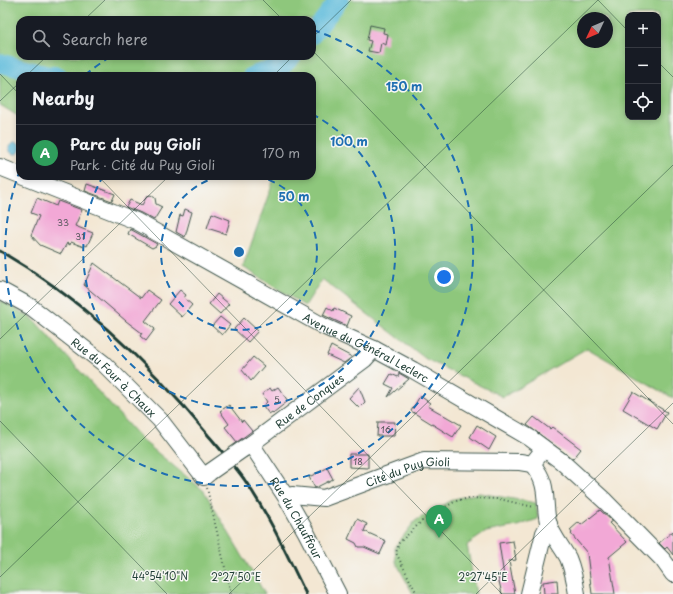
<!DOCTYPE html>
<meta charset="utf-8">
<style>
body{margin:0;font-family:"Playpen Sans",sans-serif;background:#242831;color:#f1f3f6}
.controls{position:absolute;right:12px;top:12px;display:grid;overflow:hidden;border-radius:8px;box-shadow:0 2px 6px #0003}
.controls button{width:36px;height:36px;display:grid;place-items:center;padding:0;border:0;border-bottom:1px solid #363941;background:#171b24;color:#f1f3f6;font:20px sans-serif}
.compass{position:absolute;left:577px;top:12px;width:36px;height:36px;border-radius:50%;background:#171b24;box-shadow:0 2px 6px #0003;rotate:226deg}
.you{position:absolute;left:444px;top:277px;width:14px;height:14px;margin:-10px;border:3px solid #fff;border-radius:50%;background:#1a73e8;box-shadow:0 0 0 6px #1a73e833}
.badge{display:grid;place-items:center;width:26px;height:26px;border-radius:50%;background:#db2777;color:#fff;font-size:13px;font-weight:700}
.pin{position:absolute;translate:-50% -33px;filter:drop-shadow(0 1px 2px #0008)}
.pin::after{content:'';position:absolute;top:21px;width:14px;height:12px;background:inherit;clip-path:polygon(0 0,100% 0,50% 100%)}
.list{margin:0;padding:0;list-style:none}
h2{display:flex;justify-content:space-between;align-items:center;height:52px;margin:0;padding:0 16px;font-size:17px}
h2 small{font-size:13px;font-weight:400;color:#9ea1a6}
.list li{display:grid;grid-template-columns:26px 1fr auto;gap:12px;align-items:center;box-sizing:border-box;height:56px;padding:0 16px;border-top:1px solid #363941}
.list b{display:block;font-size:15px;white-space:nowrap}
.list p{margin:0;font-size:13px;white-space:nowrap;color:#9ea1a6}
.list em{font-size:13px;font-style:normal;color:#9ea1a6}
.icon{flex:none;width:22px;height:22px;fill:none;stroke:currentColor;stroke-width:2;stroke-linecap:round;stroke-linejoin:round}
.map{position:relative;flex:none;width:673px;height:594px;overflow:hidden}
.search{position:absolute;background:#171b24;box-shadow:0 2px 6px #0003;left:16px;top:16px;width:300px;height:44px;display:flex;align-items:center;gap:10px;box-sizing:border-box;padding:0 14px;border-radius:12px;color:#9ea1a6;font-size:15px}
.panel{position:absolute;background:#171b24;box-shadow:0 2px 6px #0003;left:16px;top:72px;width:300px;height:108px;border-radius:12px}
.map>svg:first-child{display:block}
.green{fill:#8ec77b;stroke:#568258;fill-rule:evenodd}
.water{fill:#5dbbdb;stroke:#3e7c88}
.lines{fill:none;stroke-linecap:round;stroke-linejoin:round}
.river{stroke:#5dbbdb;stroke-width:19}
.building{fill:#f2a8d6}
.minor-casing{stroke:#3f564c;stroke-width:18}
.path{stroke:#3f564c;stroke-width:2;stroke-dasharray:1 3;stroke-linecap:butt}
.minor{stroke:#fff;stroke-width:16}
.rail{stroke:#1f3d34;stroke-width:3}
.minor-bridge-casing{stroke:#3f564c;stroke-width:18;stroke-linecap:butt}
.minor-bridge{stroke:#fff;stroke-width:16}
.ticks{fill:none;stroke:#1f3d34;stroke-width:1;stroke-opacity:0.45}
.ring{fill:none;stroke:#1f6fb2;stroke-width:2;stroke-dasharray:7 5}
.labels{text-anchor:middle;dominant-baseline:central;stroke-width:3;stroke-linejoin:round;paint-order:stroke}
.number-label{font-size:9px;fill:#54585c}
.street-label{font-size:11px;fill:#1f3d34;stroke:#f6f6f2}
.ticks-label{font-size:10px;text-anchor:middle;fill:#1f3d34;stroke:#f6f6f2;stroke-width:3;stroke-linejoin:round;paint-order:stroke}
.centre{fill:#1f6fb2;stroke:#f6f6f2;stroke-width:2}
.ring-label{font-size:12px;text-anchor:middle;font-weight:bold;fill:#1f6fb2;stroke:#f6f6f2;stroke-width:3;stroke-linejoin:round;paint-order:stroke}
</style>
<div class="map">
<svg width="673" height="594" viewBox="0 0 673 594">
<rect width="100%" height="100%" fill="#f6f6f2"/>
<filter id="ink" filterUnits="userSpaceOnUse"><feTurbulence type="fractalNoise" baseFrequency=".025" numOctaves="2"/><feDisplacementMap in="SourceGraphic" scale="8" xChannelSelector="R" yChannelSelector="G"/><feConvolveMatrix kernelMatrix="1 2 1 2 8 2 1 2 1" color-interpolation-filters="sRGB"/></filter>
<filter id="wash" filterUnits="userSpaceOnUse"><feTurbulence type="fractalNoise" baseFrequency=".012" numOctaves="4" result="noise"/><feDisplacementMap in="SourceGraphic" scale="16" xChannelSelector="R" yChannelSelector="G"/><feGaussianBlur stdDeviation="0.9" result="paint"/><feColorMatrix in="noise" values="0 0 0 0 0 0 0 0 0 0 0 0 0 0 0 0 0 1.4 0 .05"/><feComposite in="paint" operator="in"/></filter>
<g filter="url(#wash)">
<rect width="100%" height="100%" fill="#f3e7d3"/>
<g class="green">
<path d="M0,0h673v398l-86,-50 -84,49 -77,-38 -104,-80 -17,27 -62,-39 32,-91h37v-100h-292v40h-2l-18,-11zM628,15h30v102h-30zM583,18h24v24h-24zM20,20h292v36h-292z"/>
<path d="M0,300l33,19 109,121 62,51 61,103h-265z"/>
<path d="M479,493l57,10 2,16 -21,7 -31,6 -19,13 9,49h-63l-17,-32 -1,-15 20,-26 39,-22z"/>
</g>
<circle class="water" cx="15" cy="148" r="6"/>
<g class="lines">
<g class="river">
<path d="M312,35l27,-35"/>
<path d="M0,63l46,12 12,1"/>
<path d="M252,76l30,-10 10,-10"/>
</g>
</g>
<g id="blocks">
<g class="building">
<path d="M370,25l14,3 -1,5 5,1 -2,11 -5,-2 -2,10 -11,-2 3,-10 -4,-1z"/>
<path d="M87,184l28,10 -3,7 -27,-10z"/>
<path d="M151,195l4,3 1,6 6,3 -8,13 -13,-7 -15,-6 4,-7 12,5 5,-9z"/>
<path d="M37,198l19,8 2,-5 24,9 -7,16 18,7 -6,13 -2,-1 -1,2 -13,-5 -1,3 -3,-2 -6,11 -21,-9 -9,-10 8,-19 -8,-3z"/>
<path d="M185,209l7,3 -7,25 -9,-5 4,-17 3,1z"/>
<path d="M212,213l18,7 -4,14 -19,-6z"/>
<path d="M130,229l27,15 -1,2 -4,2 -24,-14z"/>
<path d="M94,263l47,35 6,-8 14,10 -16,21 10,8 -9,12 -6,-5 2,-3 -16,-12 -42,-36z"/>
<path d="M180,290l6,5 -2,3 8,7 -10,12 -14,-13z"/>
<path d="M217,294l12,10 -9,10 -11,-10z"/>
<path d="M327,307l6,4 1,-3 17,8 -4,10 -24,-11z"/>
<path d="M220,317l10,8 -8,10 -10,-9z"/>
<path d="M244,318l14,13 -10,11 -14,-13z"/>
<path d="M331,346l21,11 -8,6 -17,-8z"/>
<path d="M253,357l11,9 -13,15 -9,-11z"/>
<path d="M399,373l10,6 -21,18 5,-9 -8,-4 6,-10 7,3z"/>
<path d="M278,387l10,14 -15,12 -1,-1 -3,2 -6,-8 4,-4 -5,-8 8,-6 2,3z"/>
<path d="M359,387l6,15 -6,6 -10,-10z"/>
<path d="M633,392l34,20 -10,17 -34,-20z"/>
<path d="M420,396l10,7 -2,3 33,19 -8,12 -42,-26z"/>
<path d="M229,405l13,17 1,-2 9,11 -15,11 -12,-15 4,-3 -9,-13z"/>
<path d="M534,417l16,12 2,-2 4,3 25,19 -8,10 -46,-34z"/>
<path d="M378,422h17l-1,14h-17z"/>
<path d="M477,425l19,12 -7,13 -19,-13z"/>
<path d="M349,454h19v14l-19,-1z"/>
<path d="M327,468l6,11 -18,9 -6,-11z"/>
<path d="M600,510l12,11 -3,2 18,19 -18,15 6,37h-23l-5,-41 -16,-19 1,-1 -2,-3 9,-8 2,3z"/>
<path d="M357,519l10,5 -3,7 22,10 -6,13 -16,-7h-6l-2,-4 -8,-4z"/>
<path d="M673,531v24l-6,-8 -2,2 -6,-6z"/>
<path d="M513,541l3,19 -7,1 6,33h-13l-4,-17 6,-1 -5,-33z"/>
<path d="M557,580l1,14h-14l-1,-12z"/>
</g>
</g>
</g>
<g filter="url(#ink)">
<use href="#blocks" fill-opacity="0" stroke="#3f564c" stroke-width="1"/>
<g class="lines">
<g class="minor-casing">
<g id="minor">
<path d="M0,167l20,8"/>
<path id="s1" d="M22,176l114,45 187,105 51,23 39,21 117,68 31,23 44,40 58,59 10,14"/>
<path id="s2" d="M0,290l31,17 72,56 57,57 44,57 6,-5"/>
<path id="s3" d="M251,444l35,53 20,35 32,62"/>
<path id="s4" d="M243,449l8,-5 114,-85 9,-10"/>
<path d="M532,464c18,21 11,35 16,58 3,12 14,25 20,36 5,12 7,23 9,36"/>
<path id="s5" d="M286,497l6,-2 32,3 100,-37 96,1 12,2 12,-15"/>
<path d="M529,594l15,-61 5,-9"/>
</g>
</g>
<g class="path">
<path d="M207,488l24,106"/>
<path d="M417,594l-21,-41 3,-10 23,-22 34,-20 13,-3 30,1 35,8"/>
</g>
<use href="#minor" class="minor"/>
<path class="rail" d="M0,251c81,47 149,112 208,184 12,14 25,29 36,44 25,36 43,76 62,115"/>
<g class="minor-bridge-casing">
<path id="minor-bridge" d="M210,472l33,-23"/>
</g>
<use href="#minor-bridge" class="minor-bridge"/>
</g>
</g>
<path class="ticks" d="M263,0l20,20M598,0l30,31M84,20l21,-20M312,38l39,-38M312,50l361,374M658,62l15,15M0,74l20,21M26,76l21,-20M273,76l20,-20M0,101l20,-19M98,176l404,418M0,339l169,-163M0,421l167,173M0,577l598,-577M229,594l444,-429M476,594l197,-191"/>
<g class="ring">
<path d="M257 176A78 78 0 1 1 221 176"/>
<path d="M312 114A156 156 0 1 1 103 176"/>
<path d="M85 75A234 234 0 0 1 110 57M210 20A234 234 0 0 1 268 20M313 30A234 234 0 1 1 20 170"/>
</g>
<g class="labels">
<g class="number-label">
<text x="63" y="222">33</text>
<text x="80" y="236">31</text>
<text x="277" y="399">5</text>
<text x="386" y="429">16</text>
<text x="358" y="461">18</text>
</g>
<g class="street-label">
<text stroke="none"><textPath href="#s1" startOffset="385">Avenue du Général Leclerc</textPath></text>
<text stroke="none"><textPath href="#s2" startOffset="144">Rue du Four à Chaux</textPath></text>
<text stroke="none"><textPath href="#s4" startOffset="82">Rue de Conques</textPath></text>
<text stroke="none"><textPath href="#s5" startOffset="127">Cité du Puy Gioli</textPath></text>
<text stroke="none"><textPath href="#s3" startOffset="87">Rue du Chauffour</textPath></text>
</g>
</g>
<g class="ticks-label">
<text x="160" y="580">44°54'10"N</text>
<text x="236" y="581">2°27'50"E</text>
<text x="483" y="581">2°27'45"E</text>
</g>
<circle cx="239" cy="252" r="6" class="centre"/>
<g class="ring-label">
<text x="404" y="91">150 m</text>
<text x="349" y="146">100 m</text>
<text x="294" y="201">50 m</text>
</g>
</svg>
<div class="controls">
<button>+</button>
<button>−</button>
<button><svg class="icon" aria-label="locate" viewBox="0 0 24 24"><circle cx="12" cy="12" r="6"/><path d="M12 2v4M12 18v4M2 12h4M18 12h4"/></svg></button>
</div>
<svg class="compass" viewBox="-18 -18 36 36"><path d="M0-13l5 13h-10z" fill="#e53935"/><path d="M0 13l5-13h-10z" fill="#9ea1a6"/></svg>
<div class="you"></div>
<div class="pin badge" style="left:439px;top:538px;background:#2e9e5b">A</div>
<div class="search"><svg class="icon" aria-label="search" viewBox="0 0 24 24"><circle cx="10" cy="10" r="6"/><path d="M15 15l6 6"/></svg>Search here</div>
<section class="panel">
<h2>Nearby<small></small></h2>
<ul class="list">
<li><span class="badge" style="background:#2e9e5b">A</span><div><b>Parc du puy Gioli</b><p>Park · Cité du Puy Gioli</p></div><em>170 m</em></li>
</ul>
</section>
</div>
